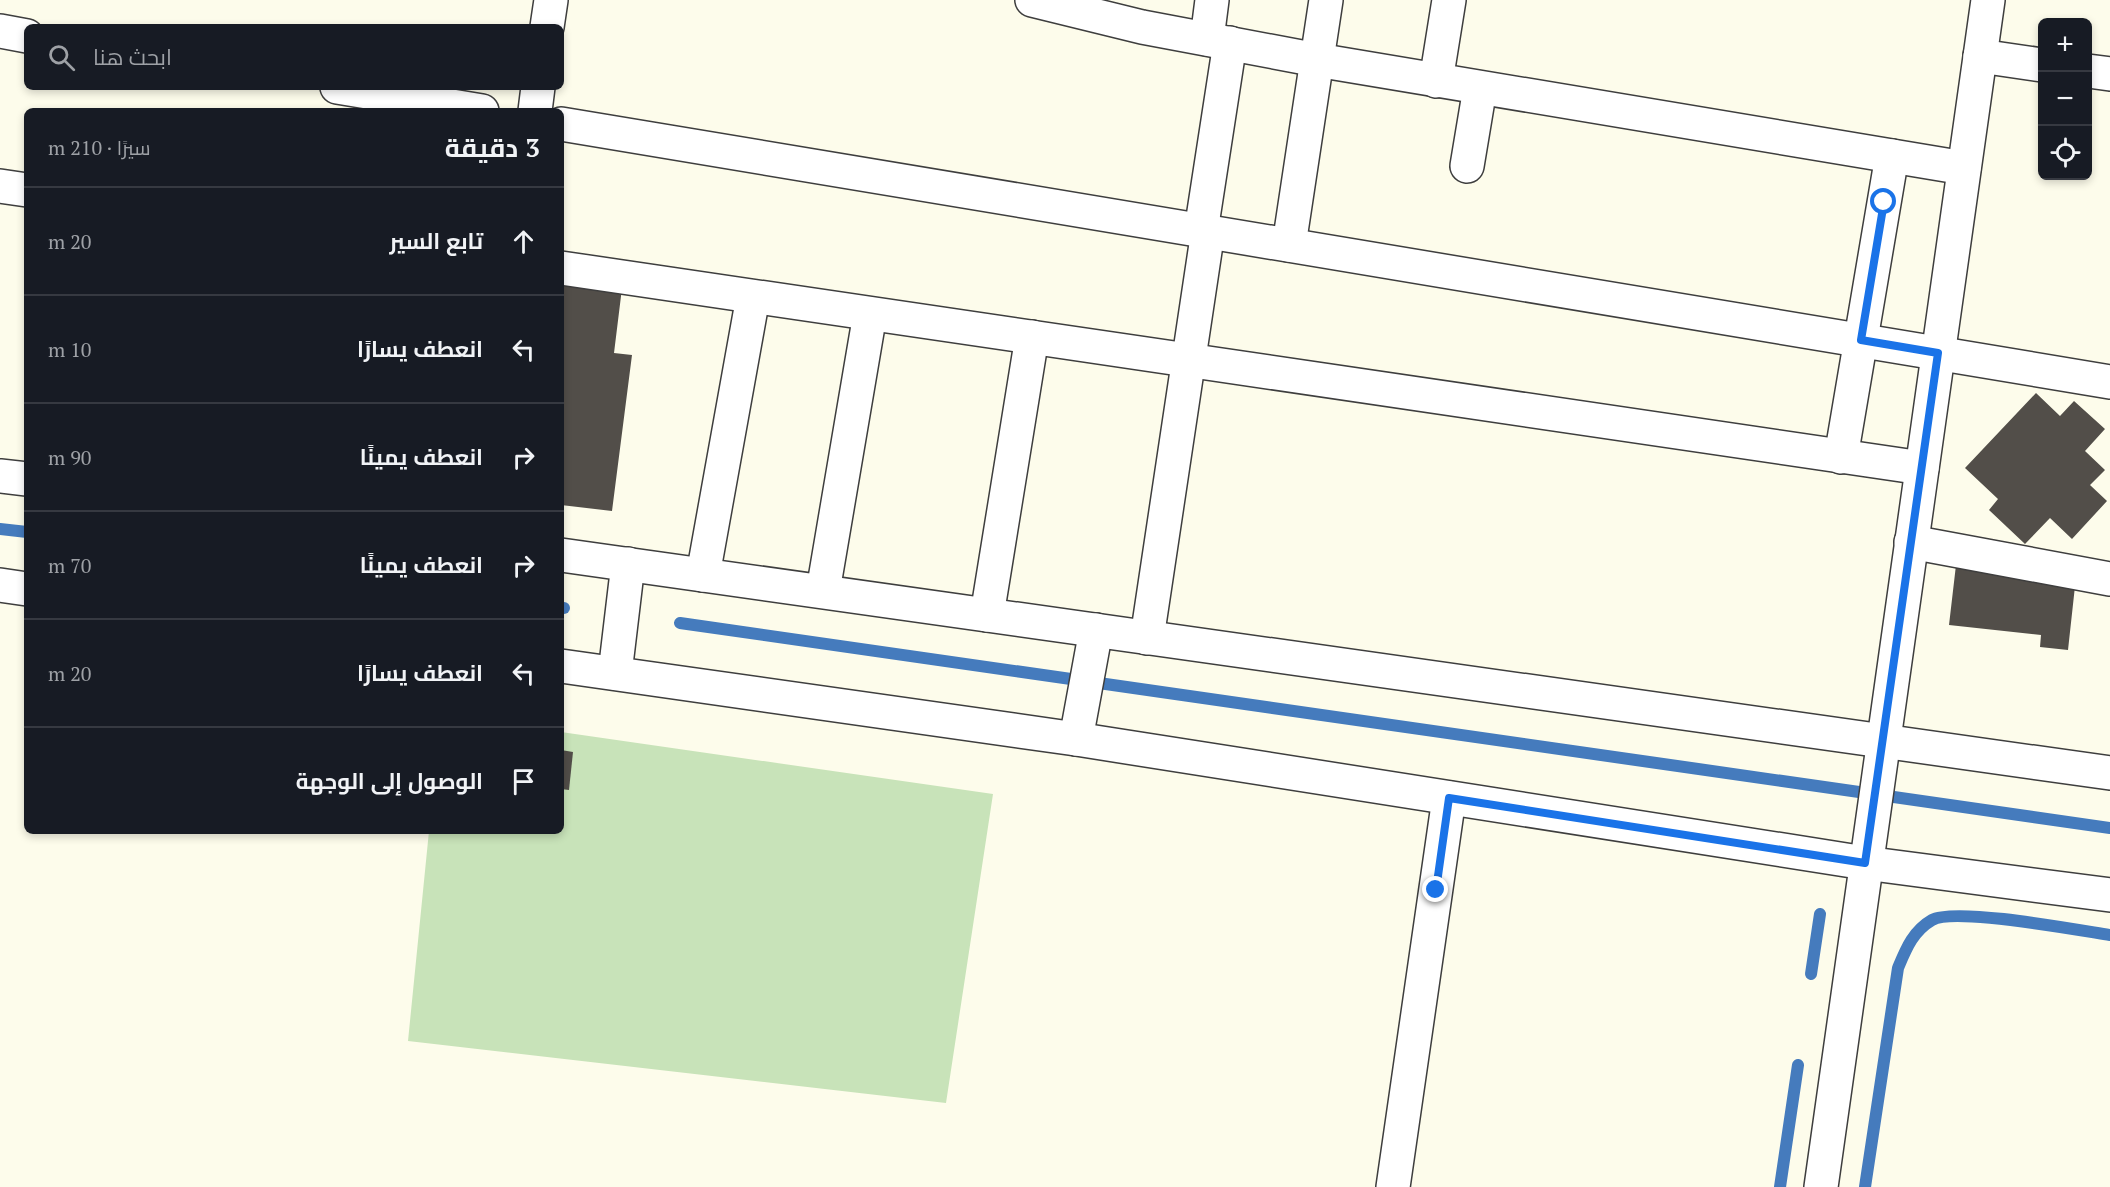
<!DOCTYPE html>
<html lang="ar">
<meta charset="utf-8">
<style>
body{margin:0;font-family:"PT Serif",Cairo,serif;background:#20242c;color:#f1f3f6;direction:rtl}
.controls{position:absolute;right:18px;top:18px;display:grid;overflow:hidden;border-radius:9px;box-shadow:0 3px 9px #0003}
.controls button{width:54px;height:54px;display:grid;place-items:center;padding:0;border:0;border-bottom:2px solid #363941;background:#171b24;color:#f1f3f6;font:30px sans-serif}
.stop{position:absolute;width:18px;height:18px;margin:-14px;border:4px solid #1a73e8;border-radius:50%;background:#fff}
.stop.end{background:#1a73e8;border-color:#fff;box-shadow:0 2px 6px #0008}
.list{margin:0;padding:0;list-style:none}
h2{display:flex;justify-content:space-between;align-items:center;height:78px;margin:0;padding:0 24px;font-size:26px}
h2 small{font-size:20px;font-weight:400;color:#9ea1a6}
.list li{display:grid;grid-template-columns:39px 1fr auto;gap:18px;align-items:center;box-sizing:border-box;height:108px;padding:0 24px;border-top:2px solid #363941}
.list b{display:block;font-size:22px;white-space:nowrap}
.list em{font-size:20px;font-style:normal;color:#9ea1a6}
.icon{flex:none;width:33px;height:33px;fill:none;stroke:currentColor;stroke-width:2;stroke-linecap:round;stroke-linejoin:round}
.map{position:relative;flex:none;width:2110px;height:1187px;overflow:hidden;direction:ltr}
.search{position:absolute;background:#171b24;box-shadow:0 3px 9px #0003;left:24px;top:24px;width:540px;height:66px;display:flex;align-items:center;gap:15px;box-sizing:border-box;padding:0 21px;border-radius:9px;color:#9ea1a6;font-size:22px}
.panel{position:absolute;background:#171b24;box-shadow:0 3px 9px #0003;left:24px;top:108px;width:540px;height:726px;border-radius:9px;direction:rtl}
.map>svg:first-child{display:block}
.green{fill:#c8e3b9}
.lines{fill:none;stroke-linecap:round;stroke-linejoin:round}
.stream{stroke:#457bbd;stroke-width:12}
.building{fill:#524e49}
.street-casing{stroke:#3e3e3e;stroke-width:36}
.street{stroke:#fff;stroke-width:33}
.route{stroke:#1a73e8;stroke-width:8}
</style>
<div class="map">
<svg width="2110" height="1187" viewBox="0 0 2110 1187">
<rect width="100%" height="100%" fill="#fdfceb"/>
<path class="green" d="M561,732l432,62 -47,309 -538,-62 21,-210h132z"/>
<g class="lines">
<g class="stream">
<path d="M0,529l27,3"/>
<path d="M561,608h3"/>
<path d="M680,623l1430,205"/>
<path d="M1811,974l9,-60"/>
<path d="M1780,1187l18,-122"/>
<path d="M1865,1187l33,-219c8,-19 15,-37 34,-48 23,-13 146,10 178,15"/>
</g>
</g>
<g class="building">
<path d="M561,280l61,8 -8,65 18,2 -20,156 -51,-6z"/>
<path d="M2036,393l24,23 14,-15 31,28 -20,22 20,19 -15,15 17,16 -35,38 -22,-21 -25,26 -36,-34 9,-11 -33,-31z"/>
<path d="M1956,565l120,12 -8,73 -28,-3 1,-12 -92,-10z"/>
<path d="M561,750l12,2 -4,38 -8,-1z"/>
</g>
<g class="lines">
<g class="street-casing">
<g id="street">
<path d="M1032,0l110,27 175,33 647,108"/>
<path d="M547,27l4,-27"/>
<path d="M0,31l27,5"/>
<path d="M1207,39l5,-39"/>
<path d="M1980,56l62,9"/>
<path d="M2088,71l22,3"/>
<path d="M1436,81l13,-81"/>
<path d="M337,87l145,24"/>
<path d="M535,111l3,-24"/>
<path d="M561,124l1549,258"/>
<path d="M1467,166l13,-78"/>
<path d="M0,186l27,4"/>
<path d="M1201,231l29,-188"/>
<path d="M1289,245l37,-245"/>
<path d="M561,268l1361,200"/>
<path d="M1841,457l51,-301"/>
<path d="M0,476l27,3"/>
<path d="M1911,542l199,37"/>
<path d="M561,555l1549,218"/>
<path d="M703,575l50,-278"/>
<path d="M0,585l27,4"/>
<path d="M823,591l47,-277"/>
<path d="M987,615l45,-278"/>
<path d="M1147,638l61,-407"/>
<path d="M561,666l515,73 789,124 245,32"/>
<path d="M615,673l13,-109"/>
<path d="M1076,739l20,-109"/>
<path d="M1393,1187l56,-389"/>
<path d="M1821,1187l167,-1187"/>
</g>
</g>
<use href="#street" class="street"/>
</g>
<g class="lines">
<path class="route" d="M1436,890l13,-92 416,65 73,-510 -77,-13 23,-138"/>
</g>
</svg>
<div class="controls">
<button>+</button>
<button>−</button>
<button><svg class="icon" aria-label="locate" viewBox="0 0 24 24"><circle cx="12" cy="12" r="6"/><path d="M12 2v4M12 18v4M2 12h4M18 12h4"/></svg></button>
</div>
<div class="stop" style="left:1884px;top:202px"></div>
<div class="stop end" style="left:1436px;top:890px"></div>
<div class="search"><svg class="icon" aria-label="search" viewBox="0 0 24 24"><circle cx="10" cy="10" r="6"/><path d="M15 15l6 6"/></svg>ابحث هنا</div>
<section class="panel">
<h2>3 دقيقة<small>سيرًا · 210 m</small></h2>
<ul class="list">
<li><svg class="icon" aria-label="ahead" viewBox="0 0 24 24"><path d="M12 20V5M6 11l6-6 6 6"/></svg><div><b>تابع السير</b></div><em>20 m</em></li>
<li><svg class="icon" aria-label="left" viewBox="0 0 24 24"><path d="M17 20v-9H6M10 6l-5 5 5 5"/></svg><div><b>انعطف يسارًا</b></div><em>10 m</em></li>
<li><svg class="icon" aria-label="right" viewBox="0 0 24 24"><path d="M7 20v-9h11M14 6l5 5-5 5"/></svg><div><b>انعطف يمينًا</b></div><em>90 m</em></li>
<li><svg class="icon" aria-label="right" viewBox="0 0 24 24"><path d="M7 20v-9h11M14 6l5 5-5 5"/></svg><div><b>انعطف يمينًا</b></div><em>70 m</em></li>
<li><svg class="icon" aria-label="left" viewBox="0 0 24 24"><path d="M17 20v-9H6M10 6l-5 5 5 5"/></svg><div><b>انعطف يسارًا</b></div><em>20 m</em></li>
<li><svg class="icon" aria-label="arrive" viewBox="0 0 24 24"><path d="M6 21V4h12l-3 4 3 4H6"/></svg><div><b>الوصول إلى الوجهة</b></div></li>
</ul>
</section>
</div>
